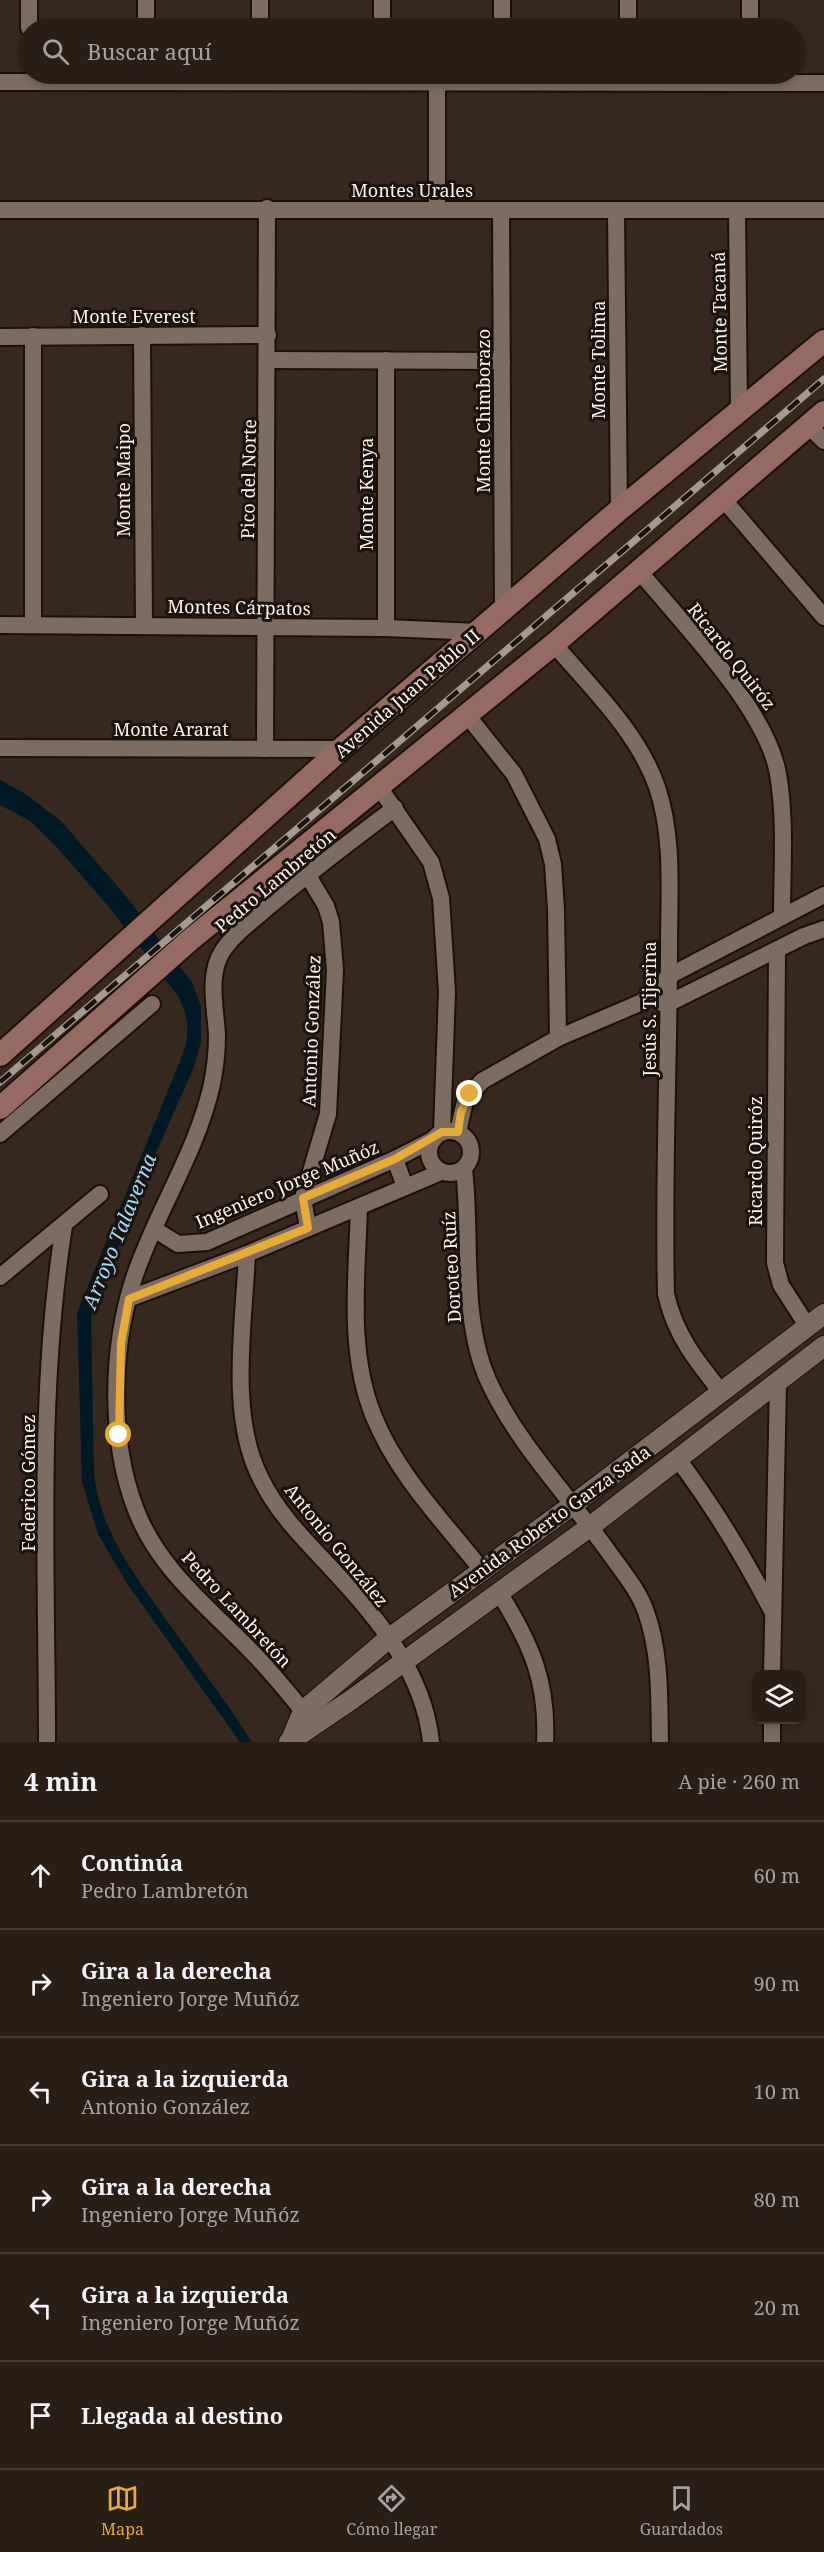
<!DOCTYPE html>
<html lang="es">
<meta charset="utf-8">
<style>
body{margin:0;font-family:"Noto Serif",serif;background:#30271f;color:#f1f3f6}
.controls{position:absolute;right:18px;bottom:18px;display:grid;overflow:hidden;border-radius:12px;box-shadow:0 3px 9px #0003}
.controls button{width:54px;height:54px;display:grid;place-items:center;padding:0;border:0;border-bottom:2px solid #443c35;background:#281e16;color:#f1f3f6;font:30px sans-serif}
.stop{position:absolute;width:18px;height:18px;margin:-14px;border:4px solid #e7ac37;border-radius:50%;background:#fff}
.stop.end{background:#e7ac37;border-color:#fff;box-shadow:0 2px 6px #0008}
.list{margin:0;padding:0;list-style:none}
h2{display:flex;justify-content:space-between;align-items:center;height:78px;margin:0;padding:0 24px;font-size:26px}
h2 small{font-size:20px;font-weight:400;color:#a5a2a1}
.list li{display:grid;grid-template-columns:39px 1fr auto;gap:18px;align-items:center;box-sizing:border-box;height:108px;padding:0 24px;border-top:2px solid #443c35}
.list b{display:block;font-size:22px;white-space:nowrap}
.list p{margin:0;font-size:20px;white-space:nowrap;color:#a5a2a1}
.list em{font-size:20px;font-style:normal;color:#a5a2a1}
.icon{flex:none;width:33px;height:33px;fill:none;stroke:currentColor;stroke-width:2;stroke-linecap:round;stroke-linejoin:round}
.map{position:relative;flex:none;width:824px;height:1742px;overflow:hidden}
.search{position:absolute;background:#281e16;box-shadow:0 3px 9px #0003;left:18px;right:18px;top:18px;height:66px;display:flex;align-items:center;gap:15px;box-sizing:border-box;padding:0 21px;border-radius:33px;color:#a5a2a1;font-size:22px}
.sheet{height:726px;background:#281e16}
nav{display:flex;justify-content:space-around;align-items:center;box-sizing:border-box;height:84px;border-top:2px solid #443c35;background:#281e16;font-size:16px;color:#a5a2a1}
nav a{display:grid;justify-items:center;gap:3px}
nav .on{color:#e7ac37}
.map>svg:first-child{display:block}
.water{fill:#011924}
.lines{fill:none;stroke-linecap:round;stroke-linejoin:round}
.minor-casing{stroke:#1d1008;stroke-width:20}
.tertiary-casing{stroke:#1d1008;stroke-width:22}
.secondary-casing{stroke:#1d1008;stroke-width:26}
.minor{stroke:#7d6c61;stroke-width:16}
.tertiary{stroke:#7d6c61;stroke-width:20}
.secondary{stroke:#946a62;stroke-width:22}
.rail-casing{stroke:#a59991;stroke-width:7}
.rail{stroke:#19120e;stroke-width:4.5;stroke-dasharray:14;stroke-linecap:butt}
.route{stroke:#e7ac37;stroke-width:8}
.labels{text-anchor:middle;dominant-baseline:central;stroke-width:6;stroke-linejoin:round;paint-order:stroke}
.street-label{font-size:18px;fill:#fcf2eb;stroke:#19120e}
.water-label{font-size:20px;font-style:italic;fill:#9ddbfa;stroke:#19120e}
</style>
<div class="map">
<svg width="824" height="1742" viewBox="0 0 824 1742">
<rect width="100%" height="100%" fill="#36281e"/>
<path class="water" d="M0,780l24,13 37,28 64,74 67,87 9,25v35l-7,25 -42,95 -61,154 3,157c6,58 41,103 74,149 28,40 58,79 84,120h-12l-114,-160 -28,-48 -16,-52 -5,-169 106,-259c7,-20 6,-39 -5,-58l-69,-89 -54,-62 -25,-24 -30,-16z"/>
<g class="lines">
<g class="minor-casing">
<g id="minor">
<path d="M29,0v28"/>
<path d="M260,0v28"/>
<path d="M502,0v28"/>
<path d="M628,0v28"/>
<path d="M146,28v-28"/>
<path d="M382,28v-28"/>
<path d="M750,28v-28"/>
<path d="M0,82l824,1"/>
<path d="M0,210h824"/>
<path d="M437,210v-128"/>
<path d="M501,210l2,402"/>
<path d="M616,210l3,300"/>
<path d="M737,211l2,201"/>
<path d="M142,335l2,290"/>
<path d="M0,337l268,-2"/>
<path d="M268,360l234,1"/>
<path d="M809,426l15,15"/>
<path d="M724,500l100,117"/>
<path d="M640,572c42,51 127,137 138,202 8,46 4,95 4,142"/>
<path d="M0,625l386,3 92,4"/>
<path d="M33,625v-289"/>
<path d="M386,628v-268"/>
<path d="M554,644c37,44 84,88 103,143 17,50 12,106 12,158 0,116 -6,233 -3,349 9,41 31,68 56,99"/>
<path d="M467,715l47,59 33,65 6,25 3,45 2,129"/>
<path d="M0,748l341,1"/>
<path d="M265,749l2,-541"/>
<path d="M379,787l52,75 10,36 6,94 -5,140"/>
<path d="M307,874l19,32 5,16 4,48 -7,144 -25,84 5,30"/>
<path d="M777,950l-2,313 6,22 27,42"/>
<path d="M662,1003h7l135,-67 20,-7"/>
<circle cx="450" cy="1152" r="21"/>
<path d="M458,1132l7,-31 17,-20 76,-43 84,-36 27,-26 155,-81"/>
<path d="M0,1134l152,-130"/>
<path d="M395,1159l10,28"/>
<path d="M464,1169c8,68 -4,148 24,211 29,64 82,117 122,174 13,18 29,37 36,58 15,42 13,86 14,130"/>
<path d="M359,1208c-2,68 -12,144 15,209 23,57 69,104 107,152"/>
<path d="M154,1229l24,15 29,-2 188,-83 39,-20"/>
<path d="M247,1254c-3,70 -19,162 14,225 17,35 44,61 70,89 46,49 93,105 100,174"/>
<path d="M0,1277l100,-83"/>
<path d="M128,1299l119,-45 194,-82"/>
<path d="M677,1458c36,48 66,97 94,151"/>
<path d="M500,1594c31,50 48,88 45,148"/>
<path d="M772,1674l6,-292"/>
<path d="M303,1711c-17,-21 -34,-42 -53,-61 -42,-43 -92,-82 -114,-140 -27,-70 -25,-161 -2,-232 22,-66 63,-126 78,-194 3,-15 5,-32 5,-48 -1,-26 -10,-60 5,-84 11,-18 31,-31 46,-45 41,-34 84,-67 127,-99"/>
<path d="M47,1742c0,-172 -10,-346 17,-516"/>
<path d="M772,1742v-22"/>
</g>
</g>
<g class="tertiary-casing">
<g id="tertiary">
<path d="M289,1742l62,-42 240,-174 233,-180"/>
<path d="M290,1742l13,-31 85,-72 186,-135 250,-190"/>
</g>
</g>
<g class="secondary-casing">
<g id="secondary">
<path d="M0,1055l341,-306 278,-239 205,-169"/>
<path d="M0,1108l190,-168 364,-296 270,-232"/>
</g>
</g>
<use href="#minor" class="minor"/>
<use href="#tertiary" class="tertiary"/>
<use href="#secondary" class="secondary"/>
<g class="rail-casing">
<path id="rail" d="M0,1082l824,-703"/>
</g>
<use href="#rail" class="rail"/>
</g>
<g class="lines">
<path class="route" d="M119,1435l2,-92 8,-44 179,-71 -5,-30 92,-39 47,-27h16l3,-20 9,-18"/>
</g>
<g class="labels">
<g class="street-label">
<text x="412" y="190">Montes Urales</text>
<text transform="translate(719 312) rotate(-91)">Monte Tacaná</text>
<text x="134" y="316">Monte Everest</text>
<text transform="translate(598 360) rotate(-90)">Monte Tolima</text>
<text transform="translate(483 411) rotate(-90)">Monte Chimborazo</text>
<text transform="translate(248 479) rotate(-89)">Pico del Norte</text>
<text transform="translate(123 480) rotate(-90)">Monte Maipo</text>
<text transform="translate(366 494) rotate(-90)">Monte Kenya</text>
<text transform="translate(239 607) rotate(1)">Montes Cárpatos</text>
<text transform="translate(732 656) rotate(52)">Ricardo Quiróz</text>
<text transform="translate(407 693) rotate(-41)">Avenida Juan Pablo II</text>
<text x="171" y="729">Monte Ararat</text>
<text transform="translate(275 880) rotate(-40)">Pedro Lambretón</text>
<text transform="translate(649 1009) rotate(-90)">Jesús S. Tijerina</text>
<text transform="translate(311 1031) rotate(-88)">Antonio González</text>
<text transform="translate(755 1161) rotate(-90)">Ricardo Quiróz</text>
<text transform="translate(287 1184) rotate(-23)">Ingeniero Jorge Muñóz</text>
<text transform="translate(451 1267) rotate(-93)">Doroteo Ruíz</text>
<text transform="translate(28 1483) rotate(-90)">Federico Gómez</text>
<text transform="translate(549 1521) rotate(-36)">Avenida Roberto Garza Sada</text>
<text transform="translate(337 1545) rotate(51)">Antonio González</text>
<text transform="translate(237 1609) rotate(47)">Pedro Lambretón</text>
</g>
<g class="water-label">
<text transform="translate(119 1231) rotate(-68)">Arroyo Talaverna</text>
</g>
</g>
</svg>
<div class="controls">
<button><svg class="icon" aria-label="layers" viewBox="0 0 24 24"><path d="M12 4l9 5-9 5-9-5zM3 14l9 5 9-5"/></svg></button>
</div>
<div class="stop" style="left:119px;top:1435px"></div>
<div class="stop end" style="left:470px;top:1094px"></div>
<div class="search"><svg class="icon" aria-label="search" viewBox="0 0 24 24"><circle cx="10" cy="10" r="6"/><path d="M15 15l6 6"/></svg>Buscar aquí</div>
</div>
<section class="sheet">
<h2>4 min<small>A pie · 260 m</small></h2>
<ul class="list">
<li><svg class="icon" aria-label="ahead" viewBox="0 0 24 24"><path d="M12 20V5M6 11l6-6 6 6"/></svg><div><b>Continúa</b><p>Pedro Lambretón</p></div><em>60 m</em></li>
<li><svg class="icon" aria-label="right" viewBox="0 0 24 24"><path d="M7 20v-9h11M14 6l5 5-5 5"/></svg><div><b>Gira a la derecha</b><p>Ingeniero Jorge Muñóz</p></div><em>90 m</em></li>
<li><svg class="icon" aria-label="left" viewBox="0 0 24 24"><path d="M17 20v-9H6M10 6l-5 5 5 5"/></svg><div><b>Gira a la izquierda</b><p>Antonio González</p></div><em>10 m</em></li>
<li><svg class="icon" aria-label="right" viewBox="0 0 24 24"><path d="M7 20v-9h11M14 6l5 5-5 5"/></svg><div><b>Gira a la derecha</b><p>Ingeniero Jorge Muñóz</p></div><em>80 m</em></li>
<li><svg class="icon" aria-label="left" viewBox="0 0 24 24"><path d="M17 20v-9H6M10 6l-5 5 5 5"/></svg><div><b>Gira a la izquierda</b><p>Ingeniero Jorge Muñóz</p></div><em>20 m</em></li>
<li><svg class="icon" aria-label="arrive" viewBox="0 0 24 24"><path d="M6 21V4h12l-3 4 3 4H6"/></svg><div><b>Llegada al destino</b></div></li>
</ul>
</section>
<nav>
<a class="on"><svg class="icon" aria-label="map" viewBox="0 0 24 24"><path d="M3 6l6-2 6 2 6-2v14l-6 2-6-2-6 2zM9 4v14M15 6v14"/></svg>Mapa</a>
<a><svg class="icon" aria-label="directions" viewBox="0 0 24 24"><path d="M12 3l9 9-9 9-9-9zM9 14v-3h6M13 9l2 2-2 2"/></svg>Cómo llegar</a>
<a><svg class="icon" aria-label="saved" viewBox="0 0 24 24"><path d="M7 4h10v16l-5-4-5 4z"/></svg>Guardados</a>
</nav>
